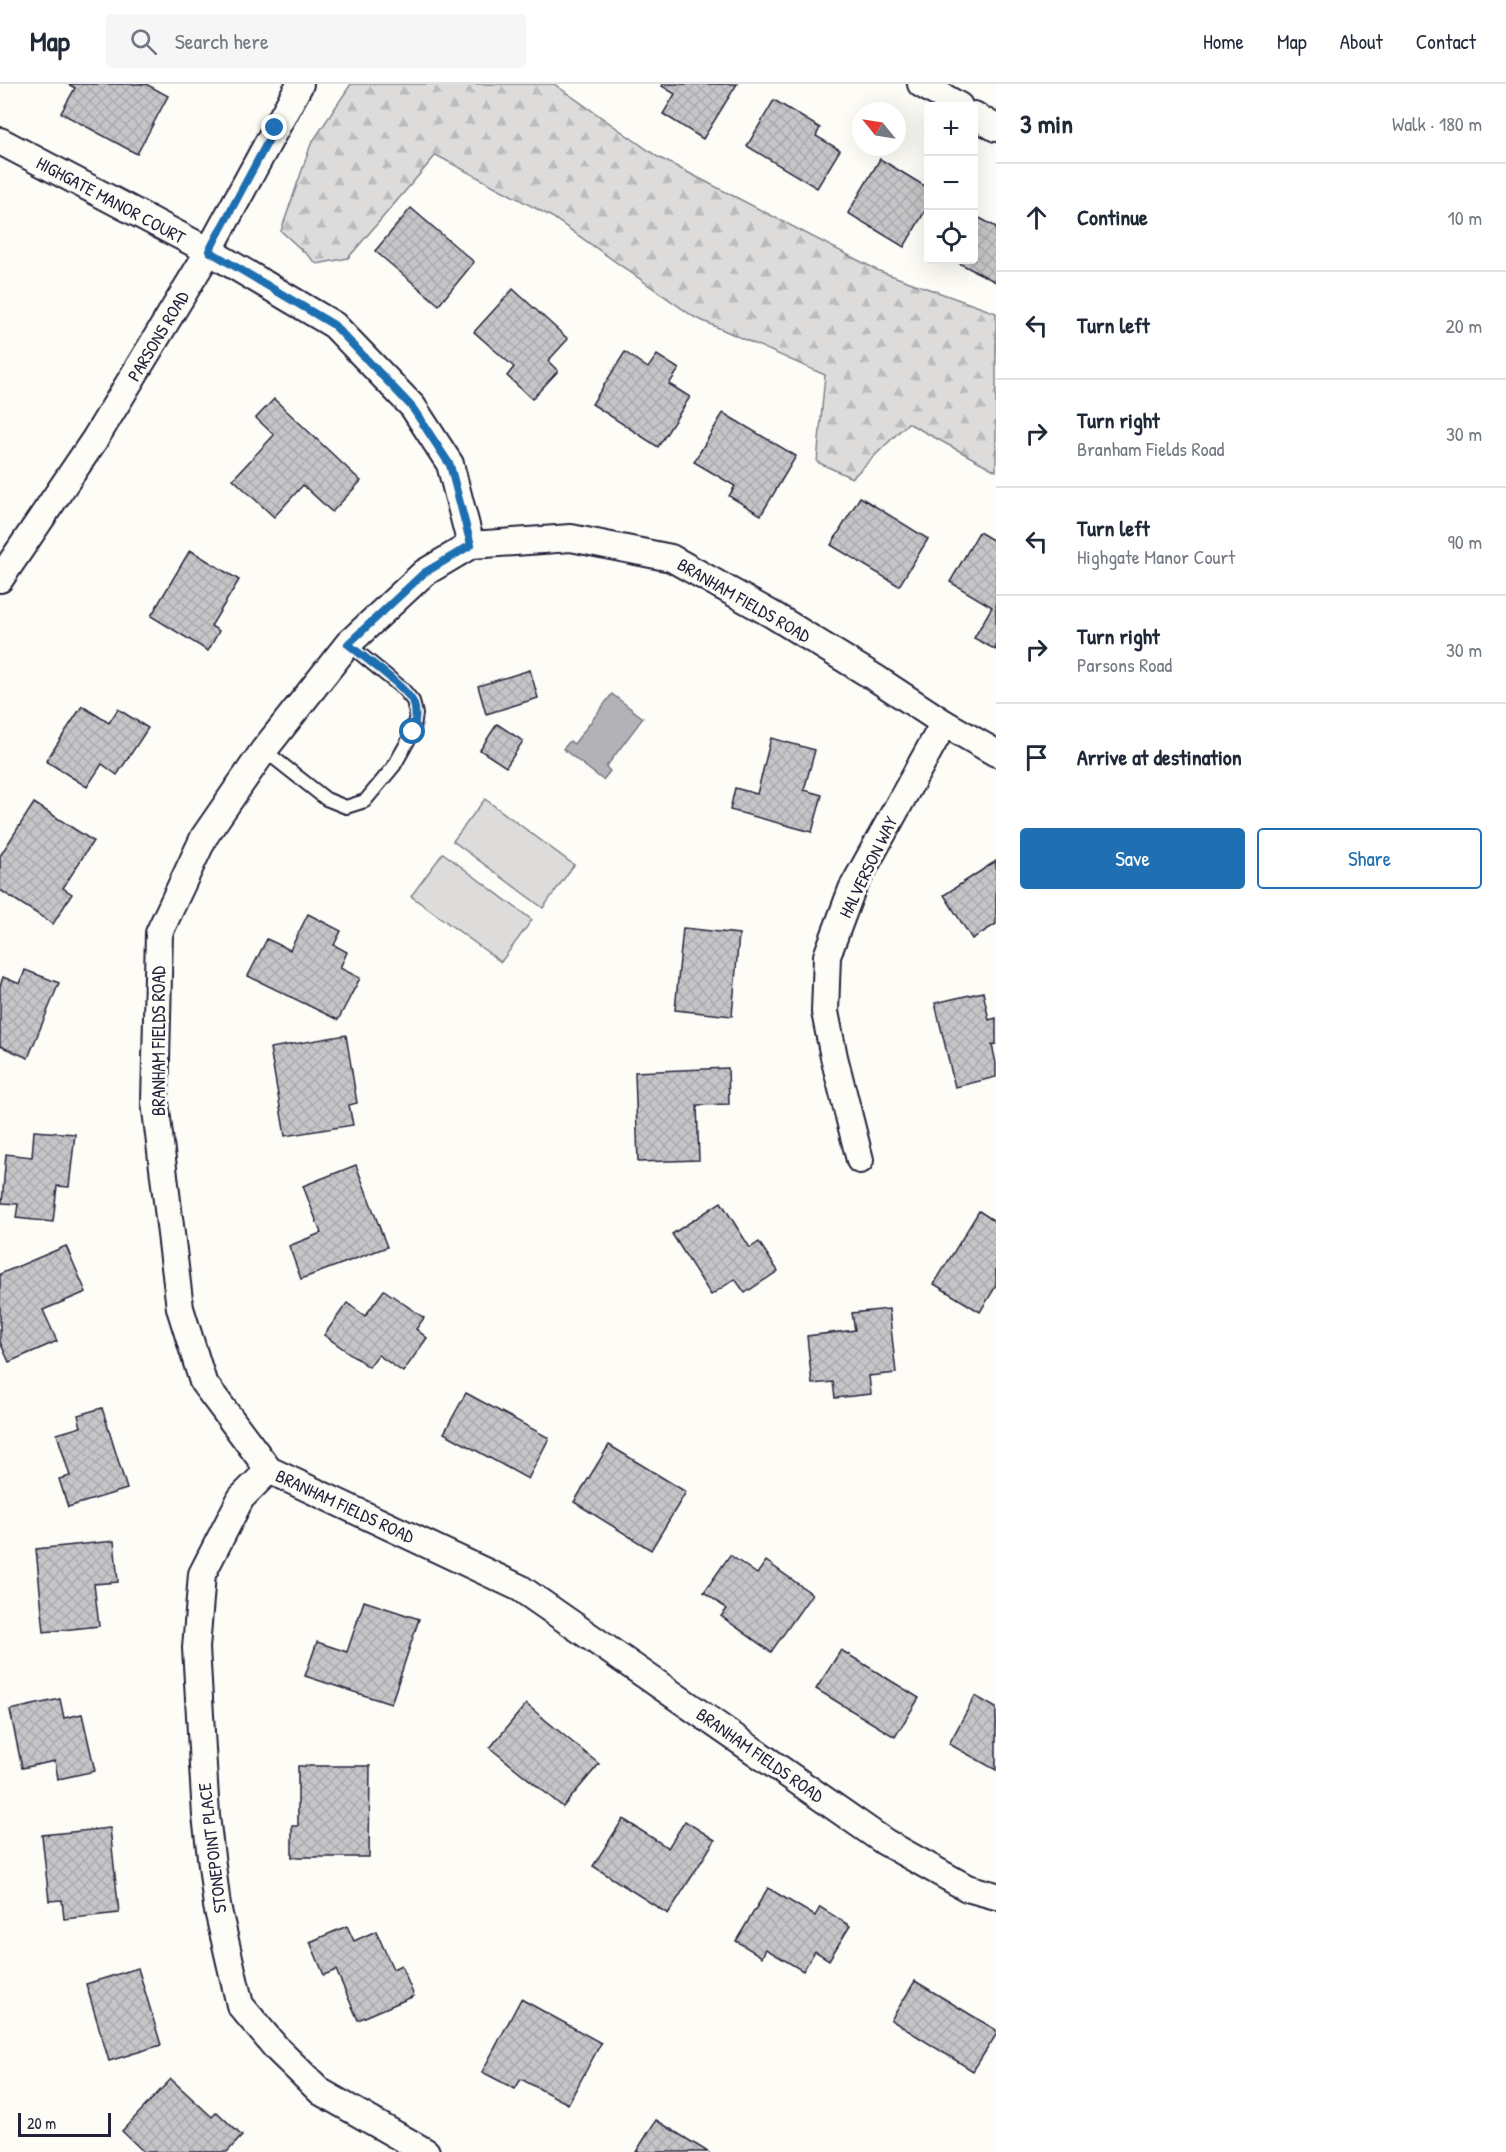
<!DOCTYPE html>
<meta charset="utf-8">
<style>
body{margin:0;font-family:"Patrick Hand",sans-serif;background:#f6f6f7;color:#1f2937}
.controls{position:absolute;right:18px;top:18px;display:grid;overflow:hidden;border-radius:6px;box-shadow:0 6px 24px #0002}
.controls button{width:54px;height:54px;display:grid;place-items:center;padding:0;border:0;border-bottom:2px solid #e0e1e3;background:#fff;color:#1f2937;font:30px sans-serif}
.compass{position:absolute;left:852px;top:18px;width:54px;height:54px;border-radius:50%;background:#fff;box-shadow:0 6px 24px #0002;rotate:300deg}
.scale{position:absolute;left:18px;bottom:15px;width:93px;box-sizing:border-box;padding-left:6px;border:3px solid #22223b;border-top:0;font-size:16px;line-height:21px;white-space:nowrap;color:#22223b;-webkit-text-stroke:4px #fdfcf7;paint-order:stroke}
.stop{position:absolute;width:18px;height:18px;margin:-14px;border:4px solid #1f6fb2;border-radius:50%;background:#fff}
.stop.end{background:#1f6fb2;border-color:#fff;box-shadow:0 2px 6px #0008}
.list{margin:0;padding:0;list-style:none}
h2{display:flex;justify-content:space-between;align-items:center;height:78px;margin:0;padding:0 24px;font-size:26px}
h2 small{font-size:20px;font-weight:400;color:#747a83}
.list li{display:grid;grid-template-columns:39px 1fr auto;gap:18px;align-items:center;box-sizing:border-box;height:108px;padding:0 24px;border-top:2px solid #e0e1e3}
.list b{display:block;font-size:22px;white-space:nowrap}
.list p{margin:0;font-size:20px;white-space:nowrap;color:#747a83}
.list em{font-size:20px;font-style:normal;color:#747a83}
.actions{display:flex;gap:12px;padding:18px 24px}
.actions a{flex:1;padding:14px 0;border:2px solid #1f6fb2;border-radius:6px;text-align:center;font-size:21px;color:#1f6fb2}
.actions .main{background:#1f6fb2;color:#fff}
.icon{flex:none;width:33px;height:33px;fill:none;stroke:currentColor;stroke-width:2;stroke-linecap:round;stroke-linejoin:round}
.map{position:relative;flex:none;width:996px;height:2068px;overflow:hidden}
header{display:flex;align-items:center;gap:36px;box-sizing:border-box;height:84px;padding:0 30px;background:#fff;border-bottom:2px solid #e0e1e3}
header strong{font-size:28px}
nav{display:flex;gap:33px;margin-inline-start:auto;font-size:21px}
.search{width:420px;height:54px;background:#f6f6f7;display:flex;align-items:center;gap:15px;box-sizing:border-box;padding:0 21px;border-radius:6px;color:#747a83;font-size:22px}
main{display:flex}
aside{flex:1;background:#fff}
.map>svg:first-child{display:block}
.forest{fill:url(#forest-firs);stroke:#807f8b;stroke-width:1.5}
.park{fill:#dddcdb;stroke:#807f8b;stroke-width:1.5}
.water{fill:#b2b2b7;stroke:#787885;stroke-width:1.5}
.building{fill:url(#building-cross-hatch);stroke:#22223b;stroke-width:1.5}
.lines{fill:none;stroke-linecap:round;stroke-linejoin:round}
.lane-casing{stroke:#22223b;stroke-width:16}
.street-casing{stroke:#22223b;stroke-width:30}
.lane{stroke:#fdfcf7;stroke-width:12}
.street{stroke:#fdfcf7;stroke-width:26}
.route{stroke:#1f6fb2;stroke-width:8}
.labels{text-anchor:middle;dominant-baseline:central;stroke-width:6;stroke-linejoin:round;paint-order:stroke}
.street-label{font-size:18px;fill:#22223b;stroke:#fdfcf7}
</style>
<header>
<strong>Map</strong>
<div class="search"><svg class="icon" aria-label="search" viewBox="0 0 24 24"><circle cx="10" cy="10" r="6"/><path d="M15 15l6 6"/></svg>Search here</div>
<nav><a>Home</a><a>Map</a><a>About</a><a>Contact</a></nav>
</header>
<main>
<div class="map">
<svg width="996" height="2068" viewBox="0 0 996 2068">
<defs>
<pattern id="forest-firs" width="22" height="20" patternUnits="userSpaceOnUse" patternTransform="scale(1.5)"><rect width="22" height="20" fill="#dddcdb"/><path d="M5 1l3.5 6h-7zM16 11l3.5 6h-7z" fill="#bdbcbd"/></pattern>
<pattern id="building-cross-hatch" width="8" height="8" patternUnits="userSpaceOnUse" patternTransform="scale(1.5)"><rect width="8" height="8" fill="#c6c6c8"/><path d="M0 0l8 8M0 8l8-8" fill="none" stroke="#aaaaad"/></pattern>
</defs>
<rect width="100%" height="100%" fill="#fdfcf7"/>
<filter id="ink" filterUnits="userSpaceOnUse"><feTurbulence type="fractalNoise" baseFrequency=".0167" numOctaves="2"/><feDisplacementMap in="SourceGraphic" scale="12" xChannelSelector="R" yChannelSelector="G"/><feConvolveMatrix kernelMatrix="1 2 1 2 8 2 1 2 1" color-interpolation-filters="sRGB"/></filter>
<g filter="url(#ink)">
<path class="forest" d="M351,0h203l104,73 221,114 117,42v158l-88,-48 -56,55 -35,-16 8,-87 -131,-58 -142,-100 -116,-62 -88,103 -31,6 -36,-33 30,-87z"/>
<g class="park">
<path d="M485,715l89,66 -31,43 -90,-67z"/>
<path d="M443,769l89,67 -31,42 -90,-66z"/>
</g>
<path class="water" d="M612,610l31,24 -37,49 4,4 -7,9 -40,-31 7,-8 4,3z"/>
<g class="building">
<path d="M68,0h78l22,12 -31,58 -76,-41 14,-25z"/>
<path d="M663,0h74l-34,55 -40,-25 12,-20 -13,-8z"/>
<path d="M774,16l46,28 -4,8 24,14 -23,38 -70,-42z"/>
<path d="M880,75l48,29v18l-24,41 -56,-34z"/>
<path d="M411,124l63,54 -35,43 -64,-54z"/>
<path d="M974,131l22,12v55l-43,-22h21z"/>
<path d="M513,205l55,50 -20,22 10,10 -26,28 -25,-23 7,-9 -40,-35z"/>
<path d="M625,268l23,16 9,-13 22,14 -10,15 21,13 -32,50 -66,-43z"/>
<path d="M274,315l87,82 -29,31 -29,-27 -29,32 -41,-38 41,-44 -18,-17z"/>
<path d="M723,329l73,43 -35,59 -32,-19 6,-10 -41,-24z"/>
<path d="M860,413l68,42 -29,47 -68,-41z"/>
<path d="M979,448l17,10v108l-22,-12 18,-31 -42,-25z"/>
<path d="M190,466l49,30 -28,46 8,5 -11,20 -57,-35z"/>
<path d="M530,586l8,28 -52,16 -8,-28z"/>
<path d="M82,622l27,17 9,-14 30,19 -31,47 -15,-11 -15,23 -41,-26z"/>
<path d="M497,640l26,17 -17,26 -26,-17z"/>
<path d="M771,654l44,12 -11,40 18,5 -10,37 -82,-22 5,-22 22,6z"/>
<path d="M34,719l59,38 -30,47 9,6 -19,30 -53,-34v-34z"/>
<path d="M996,777v63l-24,15 -28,-44z"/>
<path d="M308,830l33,17 -7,14 13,7 -7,16 20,10 -22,42 -90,-44 19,-37 23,11z"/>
<path d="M683,844l56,6 -7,82 -57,-6z"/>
<path d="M25,886l34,13 -31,75 -28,-12v-60l3,-9 17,7z"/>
<path d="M983,908l6,28 7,-2v26l-4,1 4,18v14l-41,10 -20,-84z"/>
<path d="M346,951l11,68 -8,2 4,20 -68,11 -15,-88z"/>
<path d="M728,984l1,36 -32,1 2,55 -61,2 -3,-90z"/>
<path d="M34,1047l41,3 -6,53 -12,-1 -4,36 -37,-4 2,-14 -16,-1 4,-49 26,3z"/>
<path d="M356,1081l31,82 -86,32 -12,-33 32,-13 -18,-47z"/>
<path d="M721,1118l29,46 9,-6 19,29 -33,22 -10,-14 -24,16 -39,-61z"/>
<path d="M979,1127l17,11v64l-16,26 -46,-28z"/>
<path d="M66,1162l20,46 -43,18 14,31 -48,21 -9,-20v-68z"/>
<path d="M384,1206l40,28 -8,11 11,9 -24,34 -25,-17 -9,12 -45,-32 23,-32 18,13z"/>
<path d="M889,1225l7,64 -27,3 2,18 -36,4 -2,-16 -21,2 -5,-48 48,-6 -3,-17z"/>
<path d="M466,1309l83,45 -21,41 -84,-46z"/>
<path d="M102,1324l25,81 -59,18 -9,-28 11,-3 -13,-42 24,-7 -3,-12z"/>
<path d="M609,1361l77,47 -35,58 -77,-48z"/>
<path d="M114,1457l4,41 -24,2 5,42 -55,6 -8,-83z"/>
<path d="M730,1471l27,19 9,-13 46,33 -41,58 -50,-36 6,-7 -23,-17z"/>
<path d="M364,1517l55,18 -28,85 -86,-28 12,-34 30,10z"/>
<path d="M841,1566l78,48 -24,39 -79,-48z"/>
<path d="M975,1612l21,12v62l-47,-26z"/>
<path d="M60,1615l4,19 18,-4 13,57 -37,8 -3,-18 -33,7 -12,-58z"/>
<path d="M526,1620l73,60 -36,43 -73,-59z"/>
<path d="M298,1682h72l-1,91h-77v-31h6z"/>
<path d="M623,1735l45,29 17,-27 30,19 -47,74 -75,-48z"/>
<path d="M110,1744l9,85 -55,6 -2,-19 -13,1 -7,-66z"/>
<path d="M768,1804l47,28 5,-9 30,19 -21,34 -14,-9 -12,20 -37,-22 -4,8 -26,-16z"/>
<path d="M347,1842l7,15 22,-10 17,38 8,-4 13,31 -56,24 -22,-50 -12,5 -14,-33z"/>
<path d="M138,1884l23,77 -52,16 -23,-77z"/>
<path d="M915,1897l81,49v5l-23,36 -82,-51z"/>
<path d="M521,1915l80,44 -33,61 -47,-25 -6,10 -33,-17z"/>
<path d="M171,1995l41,38 5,-5 25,24 -15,16h-83l-22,-21z"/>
<path d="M656,2036l52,32h-72z"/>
</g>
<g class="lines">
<g class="lane-casing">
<path id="lane" d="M264,666l62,49 20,8 19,-6 29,-35 19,-34 3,-18 -3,-13 -10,-12 -55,-45"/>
</g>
<g class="street-casing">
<g id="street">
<path d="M921,0l38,22"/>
<path d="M974,31l22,13"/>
<path d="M0,57l209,110 125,74 79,82 37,57 21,81"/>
<path d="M0,495l95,-140 114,-188 91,-167"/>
<path d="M996,669l-52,-30 -67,-44 -104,-64 -102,-57 -100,-20 -100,7 -47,28 -76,71 -84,106 -60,87 -45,96 -4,169 25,206 23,74 66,88 251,118 365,254 82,46 29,8"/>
<path d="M860,1076l-26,-103 -9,-45 2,-56 25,-67 92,-166"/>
<path d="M269,1386l-28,28 -39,76 -6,74 10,168 11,90 23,99 38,45 43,42 105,60"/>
</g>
</g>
<use href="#lane" class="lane"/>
<use href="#street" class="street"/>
</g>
</g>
<g class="lines" filter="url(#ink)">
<path class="route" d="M275,44l-66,123 125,74 78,82 38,58 21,80 -47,28 -76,71c15,13 60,44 66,60 3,9 1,18 -1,28"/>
</g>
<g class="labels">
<g class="street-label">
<text transform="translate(111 116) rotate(28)">HIGHGATE MANOR COURT</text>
<text transform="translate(158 252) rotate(-59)">PARSONS ROAD</text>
<text transform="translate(744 516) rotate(30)">BRANHAM FIELDS ROAD</text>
<text transform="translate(868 783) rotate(-64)">HALVERSON WAY</text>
<text transform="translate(158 957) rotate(-90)">BRANHAM FIELDS ROAD</text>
<text transform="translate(345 1422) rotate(25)">BRANHAM FIELDS ROAD</text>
<text transform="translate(760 1671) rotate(35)">BRANHAM FIELDS ROAD</text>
<text transform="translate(212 1764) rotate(-97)">STONEPOINT PLACE</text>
</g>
</g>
</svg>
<div class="controls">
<button>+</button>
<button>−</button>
<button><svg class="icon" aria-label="locate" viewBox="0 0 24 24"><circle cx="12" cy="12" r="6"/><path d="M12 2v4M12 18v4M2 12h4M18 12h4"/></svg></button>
</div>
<svg class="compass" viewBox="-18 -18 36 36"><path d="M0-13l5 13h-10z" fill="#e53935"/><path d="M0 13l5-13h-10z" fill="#747a83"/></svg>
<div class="scale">20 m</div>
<div class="stop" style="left:413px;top:648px"></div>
<div class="stop end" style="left:275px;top:44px"></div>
</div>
<aside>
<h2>3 min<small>Walk · 180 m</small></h2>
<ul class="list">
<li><svg class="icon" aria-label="ahead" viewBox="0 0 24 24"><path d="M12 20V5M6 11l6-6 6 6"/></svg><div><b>Continue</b></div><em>10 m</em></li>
<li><svg class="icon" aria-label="left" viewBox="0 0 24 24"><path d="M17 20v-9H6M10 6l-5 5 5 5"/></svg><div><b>Turn left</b></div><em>20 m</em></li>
<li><svg class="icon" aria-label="right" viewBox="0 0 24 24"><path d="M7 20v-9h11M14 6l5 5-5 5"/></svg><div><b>Turn right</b><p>Branham Fields Road</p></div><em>30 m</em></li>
<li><svg class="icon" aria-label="left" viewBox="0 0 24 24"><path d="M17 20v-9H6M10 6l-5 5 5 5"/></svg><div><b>Turn left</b><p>Highgate Manor Court</p></div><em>90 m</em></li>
<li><svg class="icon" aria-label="right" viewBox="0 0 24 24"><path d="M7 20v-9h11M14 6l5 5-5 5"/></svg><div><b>Turn right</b><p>Parsons Road</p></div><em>30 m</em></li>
<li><svg class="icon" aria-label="arrive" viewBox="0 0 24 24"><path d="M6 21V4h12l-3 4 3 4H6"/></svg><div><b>Arrive at destination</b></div></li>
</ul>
<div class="actions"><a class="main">Save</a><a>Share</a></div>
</aside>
</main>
